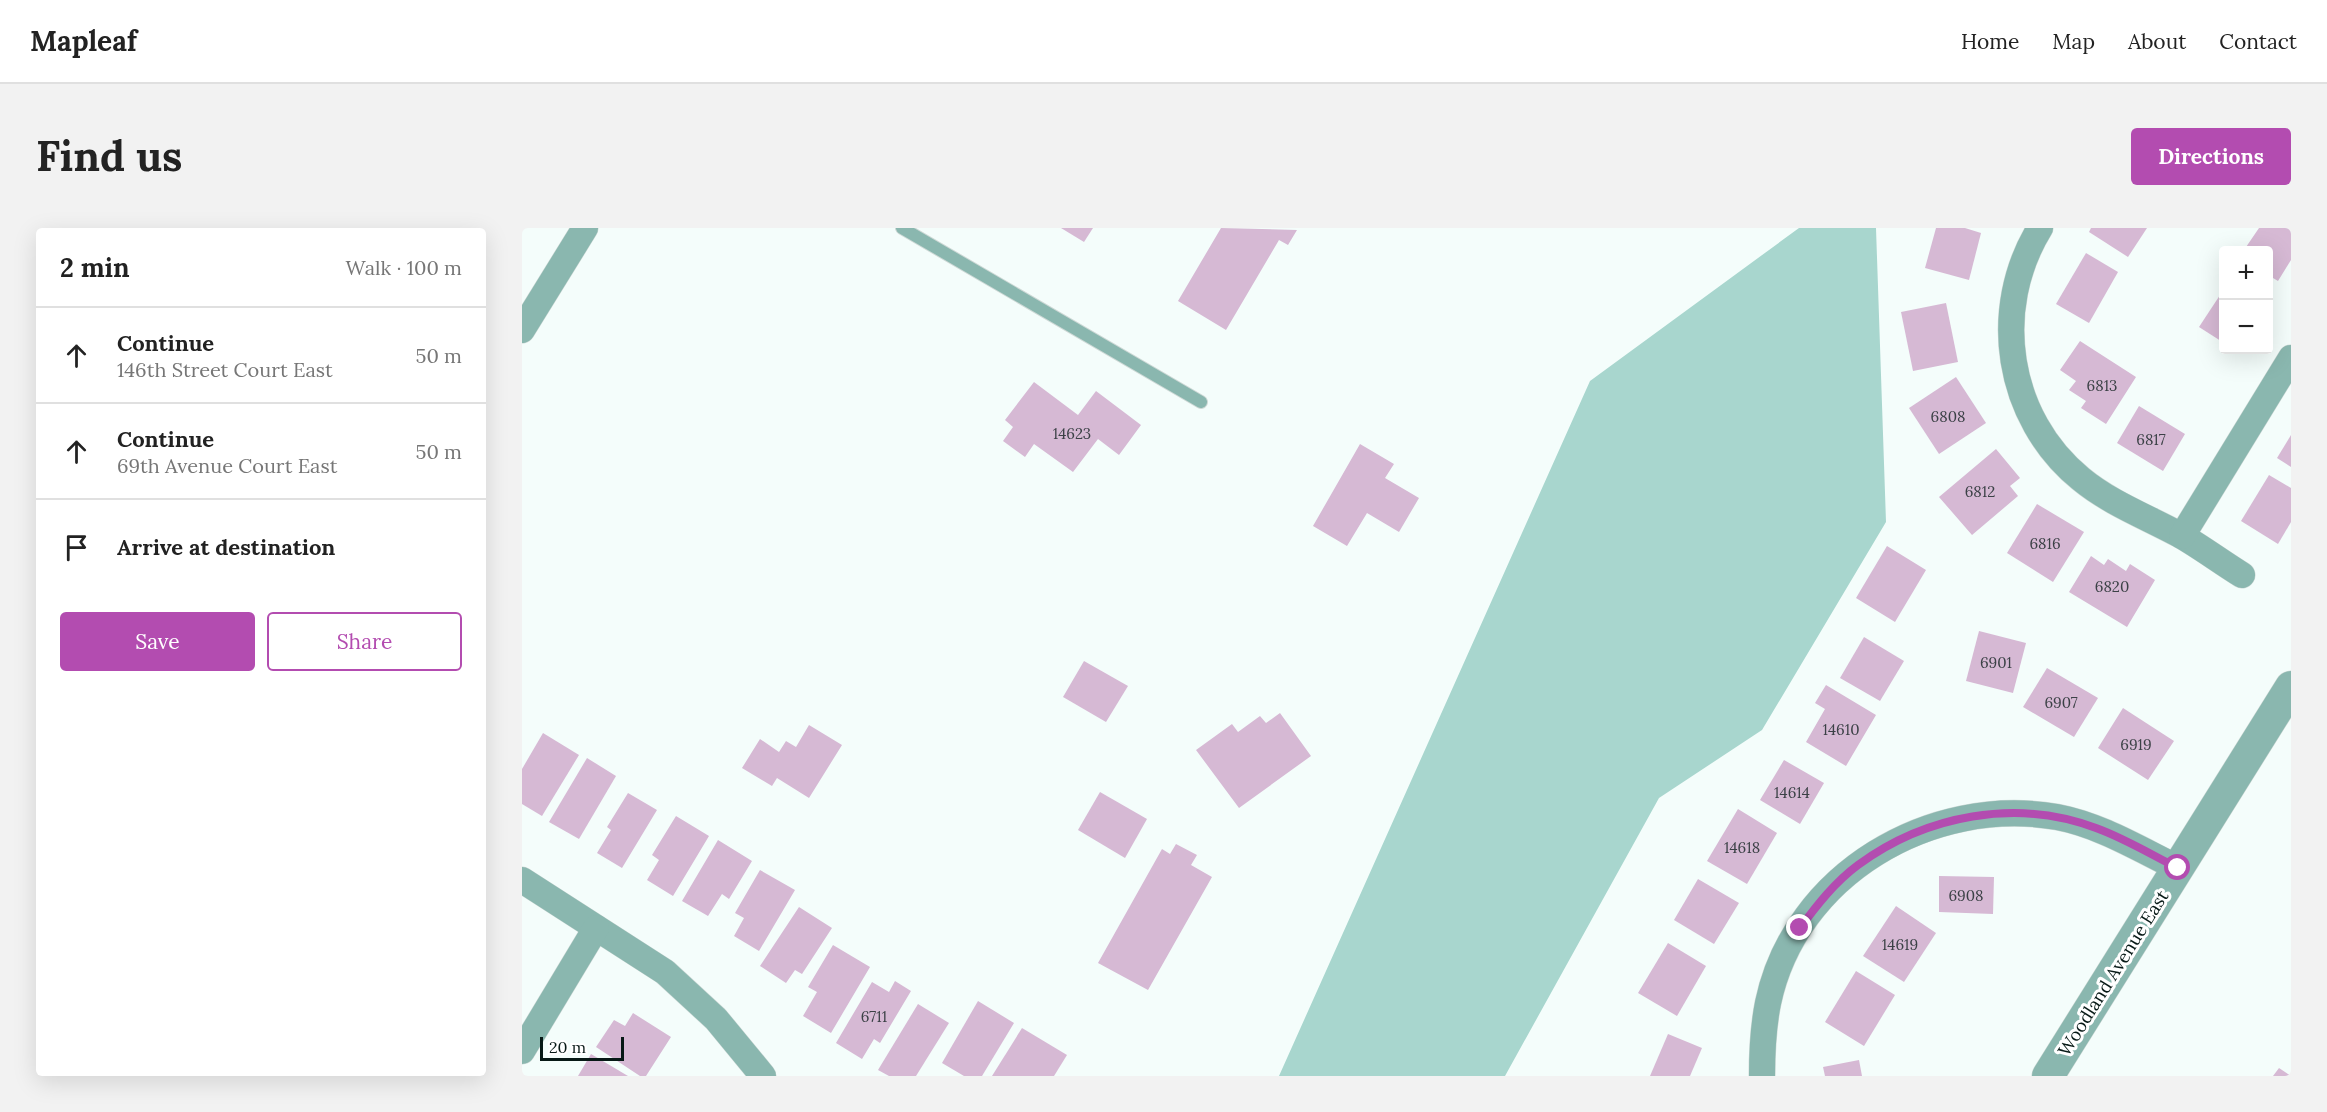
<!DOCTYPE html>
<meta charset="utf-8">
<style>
body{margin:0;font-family:Lora,serif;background:#f2f2f2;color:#222}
.controls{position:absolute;right:18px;top:18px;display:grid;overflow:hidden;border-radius:6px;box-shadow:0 6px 24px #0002}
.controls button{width:54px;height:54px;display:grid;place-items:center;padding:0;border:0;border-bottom:2px solid #e0e0e0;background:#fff;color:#222;font:30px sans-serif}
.scale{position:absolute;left:18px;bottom:15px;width:84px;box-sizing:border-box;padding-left:6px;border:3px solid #071916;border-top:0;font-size:16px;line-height:21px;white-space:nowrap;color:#071916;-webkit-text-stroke:4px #fff;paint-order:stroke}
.stop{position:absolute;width:18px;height:18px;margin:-14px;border:4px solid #b34cb0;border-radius:50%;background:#fff}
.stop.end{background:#b34cb0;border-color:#fff;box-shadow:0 2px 6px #0008}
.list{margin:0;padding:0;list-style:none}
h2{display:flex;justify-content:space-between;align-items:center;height:78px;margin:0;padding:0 24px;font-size:26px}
h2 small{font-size:20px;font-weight:400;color:#767676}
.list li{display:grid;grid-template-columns:39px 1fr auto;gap:18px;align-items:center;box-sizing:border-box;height:96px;padding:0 24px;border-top:2px solid #e0e0e0}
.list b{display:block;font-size:22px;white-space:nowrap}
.list p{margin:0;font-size:20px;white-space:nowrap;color:#767676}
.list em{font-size:20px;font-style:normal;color:#767676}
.actions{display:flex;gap:12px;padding:18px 24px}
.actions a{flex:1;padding:14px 0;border:2px solid #b34cb0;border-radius:6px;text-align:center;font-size:21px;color:#b34cb0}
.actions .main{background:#b34cb0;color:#fff}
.icon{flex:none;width:33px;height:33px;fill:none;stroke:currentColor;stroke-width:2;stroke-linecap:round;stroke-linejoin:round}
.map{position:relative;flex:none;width:1769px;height:848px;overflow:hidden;border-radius:6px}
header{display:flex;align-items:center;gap:36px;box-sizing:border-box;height:84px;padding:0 30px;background:#fff;border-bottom:2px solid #e0e0e0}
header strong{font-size:28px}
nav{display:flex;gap:33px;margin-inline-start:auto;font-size:21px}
.intro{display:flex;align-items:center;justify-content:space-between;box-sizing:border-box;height:144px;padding:0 36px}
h1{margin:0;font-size:42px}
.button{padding:15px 27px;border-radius:6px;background:#b34cb0;color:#fff;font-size:21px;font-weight:700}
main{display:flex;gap:36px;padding:0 36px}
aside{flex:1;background:#fff;border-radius:6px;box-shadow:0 6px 24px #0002}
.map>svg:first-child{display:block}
.forest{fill:#a8d6ce}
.building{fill:#d6b9d4}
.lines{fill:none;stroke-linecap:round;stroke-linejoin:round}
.service-casing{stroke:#ced9d6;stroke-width:14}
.minor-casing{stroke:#ced9d6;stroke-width:27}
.tertiary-casing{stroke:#ced9d6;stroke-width:33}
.service{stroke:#8ab7af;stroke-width:12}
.minor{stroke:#8ab7af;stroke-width:26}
.tertiary{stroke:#8ab7af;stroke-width:32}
.route{stroke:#b34cb0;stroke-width:8}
.labels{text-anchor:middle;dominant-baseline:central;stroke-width:6;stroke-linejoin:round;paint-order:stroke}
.number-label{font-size:15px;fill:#3b4146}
.street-label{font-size:18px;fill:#071916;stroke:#fff}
</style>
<header>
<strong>Mapleaf</strong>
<nav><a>Home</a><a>Map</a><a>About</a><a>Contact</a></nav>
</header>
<div class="intro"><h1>Find us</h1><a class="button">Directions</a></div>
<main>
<aside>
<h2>2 min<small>Walk · 100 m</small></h2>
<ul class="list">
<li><svg class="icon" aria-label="ahead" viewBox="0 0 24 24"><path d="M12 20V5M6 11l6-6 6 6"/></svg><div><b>Continue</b><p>146th Street Court East</p></div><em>50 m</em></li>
<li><svg class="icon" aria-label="ahead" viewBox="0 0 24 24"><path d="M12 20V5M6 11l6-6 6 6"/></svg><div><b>Continue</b><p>69th Avenue Court East</p></div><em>50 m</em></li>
<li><svg class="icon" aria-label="arrive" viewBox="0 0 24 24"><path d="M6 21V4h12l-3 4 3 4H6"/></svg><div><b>Arrive at destination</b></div></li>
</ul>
<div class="actions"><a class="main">Save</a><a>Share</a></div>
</aside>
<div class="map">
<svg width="1769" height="848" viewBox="0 0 1769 848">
<rect width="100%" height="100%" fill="#f4fdfb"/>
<path class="forest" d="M1277,0h77l10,294 -124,208 -103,68 -154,278h-226l311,-695z"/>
<g class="building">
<path d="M539,0h32l-9,14z"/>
<path d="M699,0l76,2 -9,15 -9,-5 -53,90 -48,-29z"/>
<path d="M1414,0h29l16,5 -12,47 -44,-12z"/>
<path d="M1569,0h56l-19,29 -39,-25z"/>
<path d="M1737,0h28l4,2v30l-13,21 -10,-6v-25h-24z"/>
<path d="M1564,25l32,19 -29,51 -33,-19z"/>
<path d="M1702,61v54l-25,-16z"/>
<path d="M1424,75l12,59 -45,9 -12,-59z"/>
<path d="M1558,113l56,36 -30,47 -25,-16 5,-7 -17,-11 7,-9 -16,-11z"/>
<path d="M1434,149l30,46 -47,31 -30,-46z"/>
<path d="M512,154l44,33 18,-24 45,34 -22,30 -21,-16 -25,33 -39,-28 -9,13 -22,-16 10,-14 -8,-7z"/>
<path d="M1617,178l46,28 -22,37 -46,-28z"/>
<path d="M1769,207v32l-14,-9z"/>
<path d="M838,216l34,20 -9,14 34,20 -20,34 -32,-19 -20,33 -34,-20z"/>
<path d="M1474,221l24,29 -10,8 8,10 -46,39 -33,-38z"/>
<path d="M1747,247l22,13v34l-13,22 -37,-23z"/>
<path d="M1515,276l47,28 -31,50 -46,-29z"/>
<path d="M1365,318l39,24 -31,52 -39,-24z"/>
<path d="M1569,328l13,9 4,-6 18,12 4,-7 25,16 -28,47 -58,-35z"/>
<path d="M1457,403l47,12 -13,50 -47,-12z"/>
<path d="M1342,409l40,24 -24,40 -40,-23z"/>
<path d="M562,433l44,25 -22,36 -43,-25z"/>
<path d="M1525,440l51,30 -24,39 -51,-30z"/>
<path d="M1304,457l50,30 -30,51 -40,-24 19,-33 -10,-6z"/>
<path d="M1601,480l51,33 -26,39 -50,-32z"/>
<path d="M758,485l31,43 -72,52 -43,-58 36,-26 6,8 22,-16 6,7z"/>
<path d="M287,497l33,20 -33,53 -32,-20 -5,8 -30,-18 18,-29 19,13 7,-11 10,6z"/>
<path d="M21,505l36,22 -37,61 -20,-12v-35z"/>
<path d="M65,530l29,18 -37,63 -30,-17z"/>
<path d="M1262,532l40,23 -24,41 -40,-24z"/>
<path d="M578,564l47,27 -22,39 -47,-28z"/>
<path d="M106,565l29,17 -35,58 -25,-15 14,-23 -4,-3z"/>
<path d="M1216,581l39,24 -30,51 -40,-23z"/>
<path d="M154,588l33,20 -36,60 -26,-16 12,-20 -7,-5z"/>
<path d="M196,612l34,21 -23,38 -7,-5 -14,22 -26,-15z"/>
<path d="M654,616l21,11 -6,10 21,12 -64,113 -50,-27 64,-114 8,5z"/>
<path d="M238,642l35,20 -36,61 -25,-15 10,-18 -9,-5z"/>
<path d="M1417,648l55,1 -1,37 -54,-2z"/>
<path d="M1176,651l41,24 -25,41 -40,-24z"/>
<path d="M1374,678l40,27 -32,49 -41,-26z"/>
<path d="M277,679l33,21 -30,46 -7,-4 -9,13 -26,-17z"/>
<path d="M1146,715l38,23 -29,50 -39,-23z"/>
<path d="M311,717l37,22 -39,66 -28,-17 14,-24 -9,-5z"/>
<path d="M1334,743l39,24 -31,51 -39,-24z"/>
<path d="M373,753l16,10 -31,52 -6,-4 -12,20 -26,-16 36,-61 17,10z"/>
<path d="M456,773l36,22 -32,53h-18l-22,-13z"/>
<path d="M396,776l31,19 -33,53h-27l-11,-6z"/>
<path d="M111,785l38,24 -25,39h-6l-44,-29 18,-27 11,6z"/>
<path d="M500,800l45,27 -13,21h-62z"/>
<path d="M1146,806l34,14 -12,28h-40z"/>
<path d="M69,826l37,22h-50z"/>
<path d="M1337,832l3,16h-37l-2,-9z"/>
<path d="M1757,840l12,8h-18z"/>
</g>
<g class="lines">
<g class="service-casing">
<path id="service" d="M380,0l299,174"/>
</g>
<g class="minor-casing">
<g id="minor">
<path d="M1518,0c-50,81 -34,190 41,251 29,24 66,38 99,56 21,12 41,27 62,40"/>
<path d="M0,102l63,-102"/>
<path d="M1660,308l109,-178"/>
<path d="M0,652l143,92 51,47 47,57"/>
<path d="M0,823l74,-123"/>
<path d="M1240,848c0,-25 1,-48 6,-73 27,-129 163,-208 289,-186 43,8 82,32 121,51"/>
</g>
</g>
<g class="tertiary-casing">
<path id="tertiary" d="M1526,848l243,-389"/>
</g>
<use href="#service" class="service"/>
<use href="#minor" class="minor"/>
<use href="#tertiary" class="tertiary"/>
</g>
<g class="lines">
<path class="route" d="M1278,700c17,-23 35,-46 58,-63 68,-50 158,-67 238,-37 28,10 56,27 82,40"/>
</g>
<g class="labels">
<g class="number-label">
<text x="1580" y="157">6813</text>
<text x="1426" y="188">6808</text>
<text x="550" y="205">14623</text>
<text x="1629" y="211">6817</text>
<text x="1458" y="263">6812</text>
<text x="1523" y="315">6816</text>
<text x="1590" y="358">6820</text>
<text x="1474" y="434">6901</text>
<text x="1539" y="474">6907</text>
<text x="1319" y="501">14610</text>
<text x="1614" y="516">6919</text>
<text x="1270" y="564">14614</text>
<text x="1220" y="619">14618</text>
<text x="1444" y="667">6908</text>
<text x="1378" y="716">14619</text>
<text x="352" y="788">6711</text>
</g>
<g class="street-label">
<text transform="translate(1591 745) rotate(-58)">Woodland Avenue East</text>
</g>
</g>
</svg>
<div class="controls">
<button>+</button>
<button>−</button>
</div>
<div class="scale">20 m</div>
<div class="stop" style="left:1656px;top:640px"></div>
<div class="stop end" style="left:1278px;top:700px"></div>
</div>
</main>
